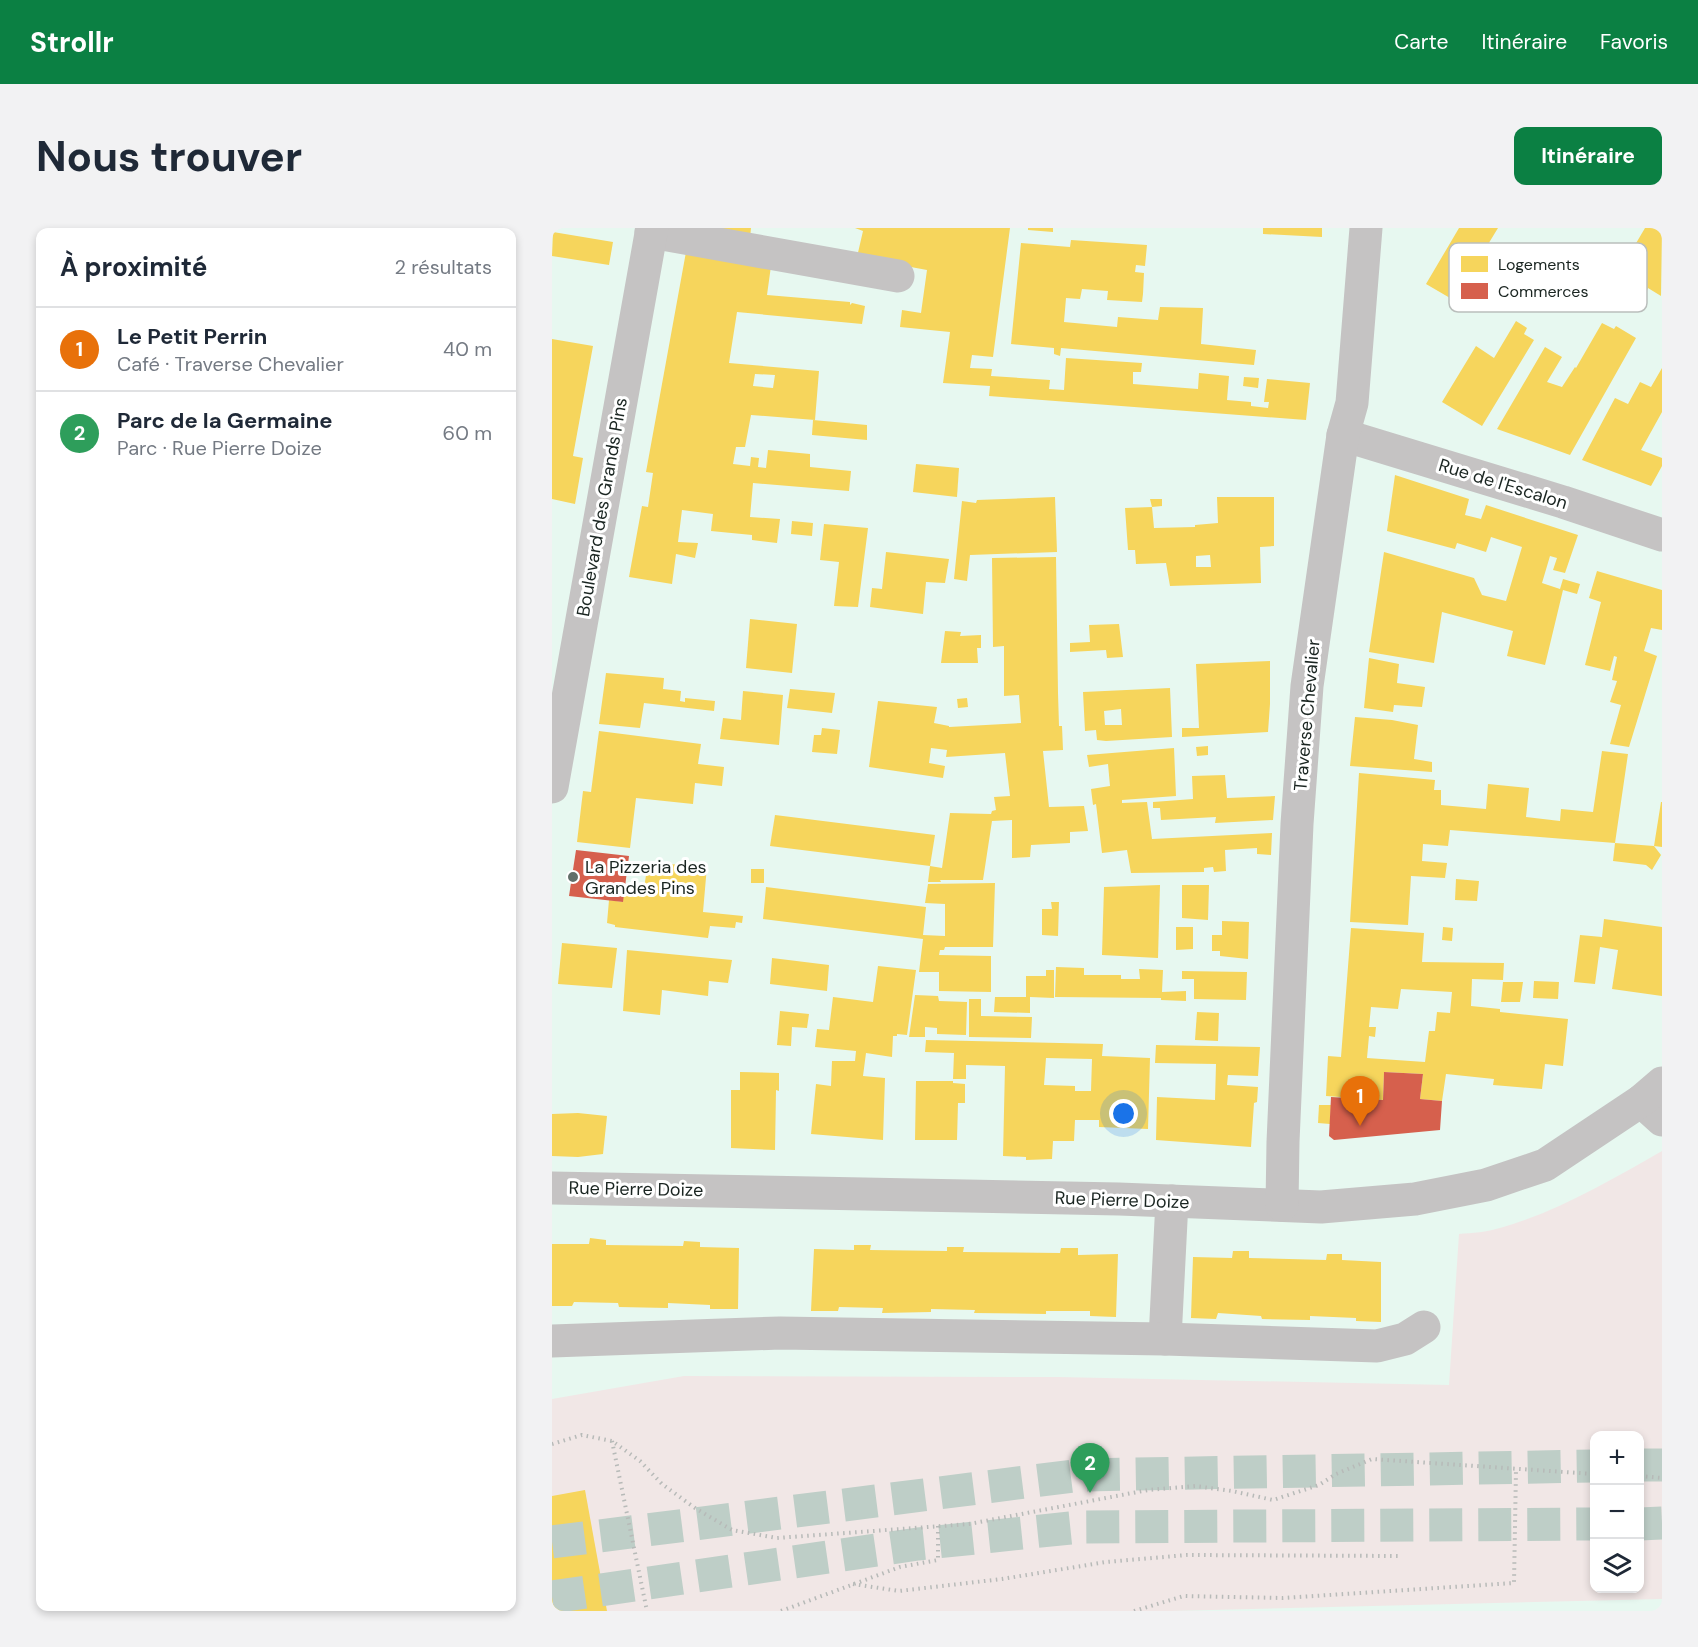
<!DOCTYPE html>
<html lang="fr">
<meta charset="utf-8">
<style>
body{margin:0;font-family:"DM Sans",sans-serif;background:#f2f2f3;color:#1f2937}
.controls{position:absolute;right:18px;bottom:18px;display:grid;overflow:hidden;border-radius:12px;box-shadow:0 3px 9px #0003}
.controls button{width:54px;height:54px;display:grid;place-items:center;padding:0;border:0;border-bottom:2px solid #e0e1e3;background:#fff;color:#1f2937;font:30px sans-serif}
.you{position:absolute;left:572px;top:886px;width:21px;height:21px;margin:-15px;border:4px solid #fff;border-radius:50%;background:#1a73e8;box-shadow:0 0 0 9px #1a73e833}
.badge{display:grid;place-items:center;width:39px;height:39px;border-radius:50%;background:#0b8043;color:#fff;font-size:20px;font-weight:700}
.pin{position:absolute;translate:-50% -50px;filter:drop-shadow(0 2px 3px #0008)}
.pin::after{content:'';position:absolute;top:32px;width:21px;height:18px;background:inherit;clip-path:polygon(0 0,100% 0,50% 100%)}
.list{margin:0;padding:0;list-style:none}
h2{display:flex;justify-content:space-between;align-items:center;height:78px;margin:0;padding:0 24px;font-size:26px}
h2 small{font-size:20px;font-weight:400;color:#747a83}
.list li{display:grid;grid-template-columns:39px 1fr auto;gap:18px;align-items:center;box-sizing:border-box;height:84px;padding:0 24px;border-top:2px solid #e0e1e3}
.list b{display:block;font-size:22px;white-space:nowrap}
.list p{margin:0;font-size:20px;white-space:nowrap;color:#747a83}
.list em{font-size:20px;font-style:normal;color:#747a83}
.icon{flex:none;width:33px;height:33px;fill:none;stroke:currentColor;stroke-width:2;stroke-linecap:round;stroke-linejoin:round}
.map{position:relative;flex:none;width:1110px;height:1383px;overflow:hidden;border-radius:12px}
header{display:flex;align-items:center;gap:36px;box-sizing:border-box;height:84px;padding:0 30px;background:#0b8043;color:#fff}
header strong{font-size:28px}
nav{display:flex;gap:33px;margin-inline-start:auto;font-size:21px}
.intro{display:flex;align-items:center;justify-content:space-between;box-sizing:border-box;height:144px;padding:0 36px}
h1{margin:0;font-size:42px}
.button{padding:15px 27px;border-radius:12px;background:#0b8043;color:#fff;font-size:21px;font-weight:700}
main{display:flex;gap:36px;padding:0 36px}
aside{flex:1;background:#fff;border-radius:12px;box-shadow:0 3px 9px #0003}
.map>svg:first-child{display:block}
.green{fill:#f1e7e6;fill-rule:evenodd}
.homes{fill:#f6d55c;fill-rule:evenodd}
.shops{fill:#d6604d}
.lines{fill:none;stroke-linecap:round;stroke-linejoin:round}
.highway-tunnel{stroke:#becec7;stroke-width:33;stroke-dasharray:33 16;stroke-linecap:butt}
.path{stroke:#b7bab8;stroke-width:4;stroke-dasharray:1.5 4.5;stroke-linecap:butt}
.minor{stroke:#c5c3c3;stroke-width:33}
.poi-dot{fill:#626f69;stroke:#fff;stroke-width:2}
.labels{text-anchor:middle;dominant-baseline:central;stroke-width:6;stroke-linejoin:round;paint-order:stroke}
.street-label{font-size:18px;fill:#1a2521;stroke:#fff}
.poi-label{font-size:18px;fill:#1a2521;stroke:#fff;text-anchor:start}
.key{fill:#fff;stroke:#babebc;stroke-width:1.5}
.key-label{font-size:16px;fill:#1a2521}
</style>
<header>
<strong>Strollr</strong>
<nav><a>Carte</a><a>Itinéraire</a><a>Favoris</a></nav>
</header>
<div class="intro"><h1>Nous trouver</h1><a class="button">Itinéraire</a></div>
<main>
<aside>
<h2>À proximité<small>2 résultats</small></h2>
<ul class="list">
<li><span class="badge" style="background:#e8710a">1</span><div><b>Le Petit Perrin</b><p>Café · Traverse Chevalier</p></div><em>40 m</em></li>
<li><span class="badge" style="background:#2e9e5b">2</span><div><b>Parc de la Germaine</b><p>Parc · Rue Pierre Doize</p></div><em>60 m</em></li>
</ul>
</aside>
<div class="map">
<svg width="1110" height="1383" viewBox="0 0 1110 1383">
<rect width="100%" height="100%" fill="#e7f8f0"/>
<path class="green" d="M1110,923v448l-491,12h-564l-55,-115v-97l132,-23 374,1 391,8 10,-151c13,-1 28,-2 41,-6 57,-16 111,-48 162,-77zM1042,1208h46v152h-46z"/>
<g class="homes">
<path d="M150,0h49l-1,10z"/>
<path d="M303,0h155l-17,129 -21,-2 -2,13 22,1 -1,7 59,4 -1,9 15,1 2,-32 76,5 -1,9h-8v12l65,5 1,-16 30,3 -2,24 24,2v4l17,2 1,-6h-5l3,-23 43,4 -4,37 -317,-24 1,-10 -47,-3 7,-51 -50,-5 2,-17 19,3 6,-43 -70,-13 6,-26z"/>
<path d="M476,0h25v4l-25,-2z"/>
<path d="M711,0h59v9l-59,-3z"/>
<path d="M907,0h39l-11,18 8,5 -33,54 -36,-21z"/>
<path d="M1093,0h17l-1,68 -13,-8 -2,5 -9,-4 -12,21 -42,-23 21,-37 21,12z"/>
<path d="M1,4l60,10 -4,23 -57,-9z"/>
<path d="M519,12l76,5 -2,21 -9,-1 -1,7 9,1 -1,21 -1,8 -35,-2 1,-9 -26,-2 -2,10 -14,-1 -2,24 53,5 1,-10 40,3 2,-13 43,1 -2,36 55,6 -2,15 -193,-17 -1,8 -6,-2v-6l-43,-4 10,-101 49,4z"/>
<path d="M134,24l85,14 -4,29 83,7v3l2,-2 13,3 -3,18 -125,-12 -8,51 90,8 -4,49 -64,-5 -6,32h-9l-3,17 17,2 1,-9 8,1 -1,9 8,1 2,-18 42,4v13l41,4 -2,20 -96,-8 -3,34 30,2 -3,24 -25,-3v-5l-41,-4 2,-17 -31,-4 -4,32 20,1 -3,15 -19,-4 -4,30 -43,-7 13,-71 6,1 5,-34 -7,-1zM203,146l20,1 -2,13 -20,-2z"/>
<path d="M964,93l11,7 -3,6 10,6 -52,86 -40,-24 34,-56 18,12z"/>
<path d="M1050,95l12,6 2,-3 20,12 -66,117 -73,-26 48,-82 17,10 -15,25 15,5 13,-20 1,1z"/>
<path d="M0,111l41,7 -20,110 10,2 -8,46 -23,-5z"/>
<path d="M1110,140v44l-21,38 21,8v8l-11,20 -69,-26 33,-62 13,6 12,-22 11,5z"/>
<path d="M692,149l15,1 -1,10 -15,-2z"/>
<path d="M261,192l54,5v15l-55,-5z"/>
<path d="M364,236l43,4 -2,29 -44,-5z"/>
<path d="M843,247l74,24 -4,16 16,4 5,-14 92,30 -13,38 -12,-3 4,-12 -7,-2 -8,27 18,6 3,-10 17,5 -3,10 -14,-4 -18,75 -38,-9 6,-25 -71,-19 -8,51 -65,-11 15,-100 90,26 8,17 24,6 16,-54 -31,-10 -5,15 -29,-9 -2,6 -68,-18z"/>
<path d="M503,269l2,55 -87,3 -3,26 -13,-2 8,-78 14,2 1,-3z"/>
<path d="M665,269h57v49l-14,1 1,36 -91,3 -4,-23 -30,1 -1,-14h-7l-3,-42 27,-1 2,21 41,-1v-2l23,-2zM658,327l1,12h-15v-11z"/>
<path d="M598,271h12v7l-10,1z"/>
<path d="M240,293l21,2 -1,13 -21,-2z"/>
<path d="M272,296l44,4 -10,79 -24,-1 5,-44 -19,-2z"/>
<path d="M334,324l63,7 -4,24 -19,-1 -3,32 -53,-7 2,-19 10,1z"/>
<path d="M504,329l2,136 1,33h3l1,24 -20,1 6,56 35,-1 4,25 -18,1v11l-39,2 -1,12 -18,1v-38l-20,1 -9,59h-43l1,2h-13l2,-16 12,2 8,-55 41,1 1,-3 4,-1 -2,-13 16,-1 -5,-43 -59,4 1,-7 -16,-2 -2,15 16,3 -2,12 -74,-11 9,-66 59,6 -3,16 15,3v1l72,-4 -2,-28 -15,1v-50l-11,1 -1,-89z"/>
<path d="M1045,343l65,19v40l-11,-2 -7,23 13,5 -28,91 -19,-3 11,-39 -11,-3 7,-21 -5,-1 5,-23 -3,-1 -4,15 -25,-6 16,-63 -12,-4z"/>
<path d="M198,391l47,5 -5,49 -46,-5z"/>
<path d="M567,396l4,33 -16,1 -1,-8 -36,2v-9l20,-1 -1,-17z"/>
<path d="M393,403l16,1 -1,4 21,-1v13h-4l1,15h-37z"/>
<path d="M817,430l30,6 -2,19 28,4 -3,20 -28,-2 -1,7 -29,-4z"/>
<path d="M718,433v43l-2,28 -86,5v-9h17l-3,-64z"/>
<path d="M54,445l58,5 -1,11 18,2 -1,10 5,1v-4l30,3 -1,10 -70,-8 -4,25 -41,-4z"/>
<path d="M618,460l2,49 -66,4 -9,-1 -1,-10 -11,1 -2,-39zM569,481l1,16h-17l-1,-14z"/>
<path d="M238,461l45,4 -3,20 -45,-5z"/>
<path d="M191,463l40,4 -4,50 -59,-6 3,-21 18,2z"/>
<path d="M415,470l1,9 -10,1 -1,-9z"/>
<path d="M803,489l37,3 26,5 -4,34 18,3v10l-82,-6z"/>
<path d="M270,500l18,2 -3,24 -25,-2 2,-17h7z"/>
<path d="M47,503l102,13 -3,20 26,3 -2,19 -27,-3 -2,21 -57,-6 -6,50 -53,-6 6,-51 8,1z"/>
<path d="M656,518v9l-11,1 -1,-9z"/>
<path d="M622,520l2,48 -54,4v3l25,-1 5,37 120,-6 -1,22 -14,-1v-6l-32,2 1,21 -12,1 -1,-5 -9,1v4l-73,1 -4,-23 -25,3 -6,-49 -3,1 -2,-16 19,-3 -2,-22 -19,3 -2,-12z"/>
<path d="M1050,523l26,3 -13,89 -165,-13 -2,16 -25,-2 -1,17 25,2 -2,15 -34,-2 -3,49 -58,-3 9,-149 76,7 -1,10h7v15l45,4 2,-25 41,4 -3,29 34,4 1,-12 32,3z"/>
<path d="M673,547l2,23 48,-2 -2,24 -58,3 1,-6 -55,3 -1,-12h-7v-6l40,-3 -1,-23z"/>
<path d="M1109,574h1v45l-8,-1z"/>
<path d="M223,587l160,20 -5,31 -160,-20z"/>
<path d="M1063,615l39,3 7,9 -9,15 -6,-5 -33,-4z"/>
<path d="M96,635l59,3 -4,46 40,4 -1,7 -6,-1 -1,6 -25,-2 -2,12 -93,-11v-2l-8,-2 2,-23 14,2v-10l20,2z"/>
<rect x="199" y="641" width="13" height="14"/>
<path d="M904,651l23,2 -2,20 -22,-1z"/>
<path d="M443,655l-2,64h-48l-1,3h-4l-1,5 52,1v36l-52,-1v-19h-20l4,-33 -160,-20 3,-32 160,20 -3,28 22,1v-32l-20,-1 3,-19z"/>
<path d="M608,657l-2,73 -56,-3 2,-68z"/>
<path d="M630,657h27l-1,35 -26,-2z"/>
<path d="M499,674h8l-1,34 -16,-1v-26h10z"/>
<path d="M1052,691l58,8v69l-50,-7 6,-39 -18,-3 -5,37 -21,-2 6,-47 22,2z"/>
<path d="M670,693l27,1 -1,37 -28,-3v-5h-8v-16h10z"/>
<path d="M624,699h17v22l-17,1z"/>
<path d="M891,699l10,1 -1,13 -10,-1z"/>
<path d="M799,700l73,5 -2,29 82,1 -1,17 -31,-1 -1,27 29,3v3l68,7 -5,47 -18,-2 -3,25 -49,-4 1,-6 -48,-5 -4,27 -22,-2 3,-25 -39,-2 -1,28 -57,-4 2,-40 13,1zM849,761l51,3 -2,21 -13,-1 -2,19h-6l-4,31 -58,-4 2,-22 6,1 1,-10h-7l2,-20 27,2z"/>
<path d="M10,715l55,5 -5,40 -54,-4z"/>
<path d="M75,722l105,10 -4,23 -19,-2 -1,15 -46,-6 -2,25 -37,-4z"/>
<path d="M220,730l57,7 -2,26 -57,-7z"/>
<path d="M326,738l38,4 -9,65 -10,-1v2h-4l-1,21 -26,-4 -3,23 22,2 -2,62 -72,-6 5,-50 15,2 1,-25h23l1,-10 -41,-4 2,-18 12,1 4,-33 40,5z"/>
<path d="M504,739l28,1v7h37v4h19l-1,-10 24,1 -1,22 24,-1v10l-25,-1v-2l-106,-1z"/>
<path d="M494,742h8v28l-24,-1v16l-36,-1 1,-15h31v-21h20z"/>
<path d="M630,743l65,1 -1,28 -52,-1v-20h-12z"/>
<path d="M982,753l25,1 -1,17 -25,-1z"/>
<path d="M951,754h20l-3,20h-19z"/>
<path d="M363,767l23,1 1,5 28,1 -1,33 -29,-1v-6l-12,-1v10h-16z"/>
<path d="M417,771h12v17l51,1 -1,21 -62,-1z"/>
<path d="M228,783l29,3 -2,14 -15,-1 -1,19 -14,-1z"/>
<path d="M645,784l22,1 -1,28 -23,-1z"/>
<path d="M374,812l177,4 -1,12 48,2 -2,71 -49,-2v-7h-24l-1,21h-21l-1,18 -26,1v-3l-23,-1 2,-90 -39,-1v14h-13l1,-26 -29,-1zM494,830l46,1 -1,32h-16v-5l-31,-1z"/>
<path d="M604,817l104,2 -2,29 -30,-1 -1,10 31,2 -1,15 -3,1 -3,44 -95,-7 1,-43 58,3 1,-36 -61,-1z"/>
<path d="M188,844l39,1v18l-3,-1 -1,60 -44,-2v-58h9z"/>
<path d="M364,853h37v2l12,1v19h-7l-1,37h-42z"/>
<path d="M767,877h12l-1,19 -12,-1z"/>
<path d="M26,885l29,3 -4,38 -25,3 -26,-1v-42z"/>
<path d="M38,1010l16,2v5l77,1 1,-5 16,1v5l39,1 -1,61h-28v-4l-42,-2v5l-49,-1 -1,-4 -44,-1 -2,4h-20v-62h37z"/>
<path d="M302,1017h17l-1,5 77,1v-4h17l-1,5 97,1 1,-5h17v7l40,-1 -2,63 -26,-1v-5h-44v3l-72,-1 1,-3 -44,-1v3l-49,1 1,-5 -44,-1 -1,4h-27l3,-62 40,1z"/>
<path d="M681,1023h16v7l77,2 1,-6h15v6l39,2v60l-25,-1v-3l-46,-2v4l-48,-1 -1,-3 -43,-3 -2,6 -25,-1 2,-61 39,1z"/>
<path d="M33,1262l22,121h-55v-115z"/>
</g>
<g class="shops">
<path d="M24,622l53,6 -6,46 -54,-6z"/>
<path d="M832,844l39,2 -3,25 22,2 -2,29 -106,10 -5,-4 2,-39 52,3z"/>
</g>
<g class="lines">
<g class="highway-tunnel">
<path d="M1088,1237h22"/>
<path d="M1088,1296l22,-1"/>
<path d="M0,1314l529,-67 513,-9"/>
<path d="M0,1369l366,-53 162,-17 514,-3"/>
</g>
<g class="path">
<path d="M60,1213l35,170"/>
<path d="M0,1216l30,-9 30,6 28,20 22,23 33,24 37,22 45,8 192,-14 179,-34 47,-4 37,5 41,9 46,-15 17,-11 36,-15 222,15"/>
<path d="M1088,1248l22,2"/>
<path d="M301,1356l46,7 103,-12 104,-17 81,-7 213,1"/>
<path d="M229,1383l119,-44 38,-7v-34"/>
<path d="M582,1383l50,-15 99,2 231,-15 2,-114"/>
</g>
<g class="minor">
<path d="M99,4l247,44"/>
<path d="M791,207l220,67 99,33"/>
<path d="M0,559l100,-559"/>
<path d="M1089,873l21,19"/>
<path d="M0,960l567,11 202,8 94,-8 71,-14 59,-20 96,-64 21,-18"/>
<path d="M730,977l1,-63 14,-318 10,-138 36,-251 9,-32 14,-175"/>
<path d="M613,1111l7,-138"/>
<path d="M0,1113l228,-8 385,6 212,7 28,-7 19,-12"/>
</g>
</g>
<circle class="poi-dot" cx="21" cy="649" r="6"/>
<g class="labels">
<g class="street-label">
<text transform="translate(951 256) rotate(17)">Rue de l'Escalon</text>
<text transform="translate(50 279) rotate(-80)">Boulevard des Grands Pins</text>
<text transform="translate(755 487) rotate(-85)">Traverse Chevalier</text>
<text transform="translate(84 961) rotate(1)">Rue Pierre Doize</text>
<text transform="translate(570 972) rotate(2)">Rue Pierre Doize</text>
</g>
<g class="poi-label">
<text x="33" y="639">La Pizzeria des<tspan x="33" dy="21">Grandes Pins</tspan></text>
</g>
</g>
<rect x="897" y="15" width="198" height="69" rx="9" class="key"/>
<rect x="909" y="28" width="27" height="16" fill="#f6d55c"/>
<rect x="909" y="55" width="27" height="16" fill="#d6604d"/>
<g class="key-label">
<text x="946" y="42">Logements</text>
<text x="946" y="69">Commerces</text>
</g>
</svg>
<div class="controls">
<button>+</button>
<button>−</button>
<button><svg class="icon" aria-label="layers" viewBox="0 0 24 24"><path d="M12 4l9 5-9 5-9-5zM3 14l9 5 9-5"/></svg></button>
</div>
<div class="you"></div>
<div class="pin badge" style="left:808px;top:898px;background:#e8710a">1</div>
<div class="pin badge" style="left:538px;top:1265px;background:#2e9e5b">2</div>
</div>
</main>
